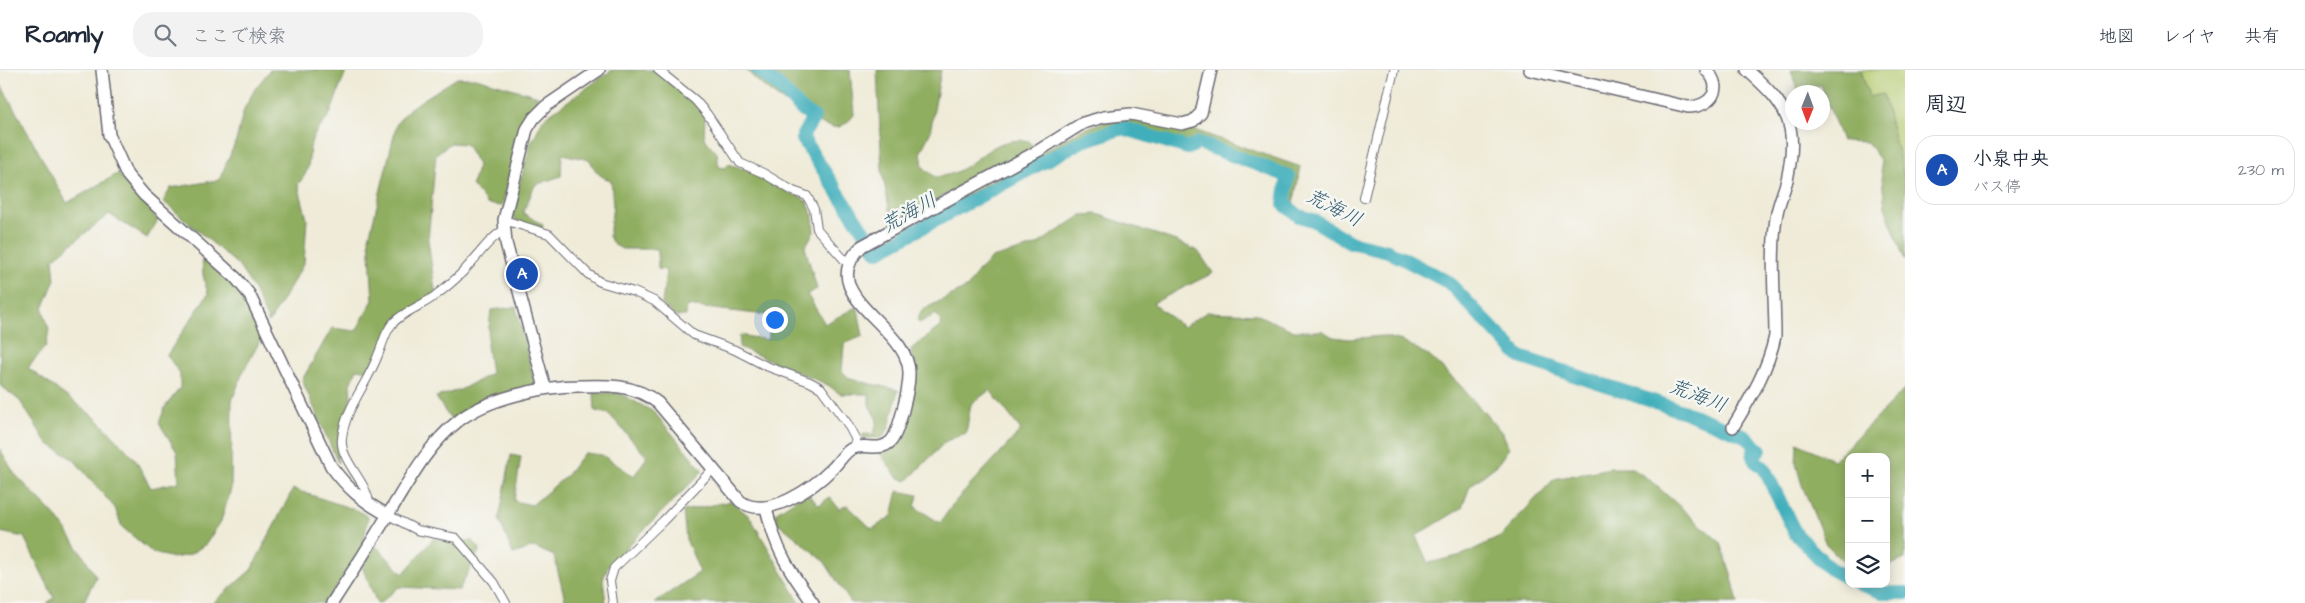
<!DOCTYPE html>
<html lang="ja">
<meta charset="utf-8">
<style>
body{margin:0;font-family:"Architects Daughter","Klee One",sans-serif;background:#f2f2f3;color:#1f2937}
.controls{position:absolute;right:15px;bottom:15px;display:grid;overflow:hidden;border-radius:10px;box-shadow:0 2px 12px #0003}
.controls button{width:45px;height:45px;display:grid;place-items:center;padding:0;border:0;border-bottom:1px solid #e0e1e3;background:#fff;color:#1f2937;font:25px sans-serif}
.compass{position:absolute;left:1785px;top:15px;width:45px;height:45px;border-radius:50%;background:#fff;box-shadow:0 2px 12px #0003;rotate:181deg}
.you{position:absolute;left:774px;top:249px;width:18px;height:18px;margin:-12px;border:4px solid #fff;border-radius:50%;background:#1a73e8;box-shadow:0 0 0 8px #1a73e833}
.badge{display:grid;place-items:center;width:32px;height:32px;border-radius:50%;background:#0f766e;color:#fff;font-size:16px;font-weight:700}
.pin{position:absolute;translate:-50% -50%;border:2px solid #fff;box-shadow:0 1px 5px #0006}
.list{margin:0;padding:0;list-style:none}
h2{display:flex;justify-content:space-between;align-items:center;height:65px;margin:0;padding:0 20px;font-size:21px}
h2 small{font-size:16px;font-weight:400;color:#747a83}
.list li{display:grid;grid-template-columns:32px 1fr auto;gap:15px;align-items:center;box-sizing:border-box;height:70px;margin:0 10px 10px;padding:0 10px;border:1px solid #e0e1e3;border-radius:20px}
.list b{display:block;font-size:19px;white-space:nowrap}
.list p{margin:0;font-size:16px;white-space:nowrap;color:#747a83}
.list em{font-size:16px;font-style:normal;color:#747a83}
.icon{flex:none;width:28px;height:28px;fill:none;stroke:currentColor;stroke-width:2;stroke-linecap:round;stroke-linejoin:round}
.map{position:relative;flex:none;width:1905px;height:533px;overflow:hidden}
header{display:flex;align-items:center;gap:30px;box-sizing:border-box;height:70px;padding:0 25px;background:#fff;border-bottom:1px solid #e0e1e3}
header strong{font-size:24px}
nav{display:flex;gap:28px;margin-inline-start:auto;font-size:18px}
.search{width:350px;height:45px;background:#f2f2f3;display:flex;align-items:center;gap:12px;box-sizing:border-box;padding:0 18px;border-radius:20px;color:#747a83;font-size:19px}
main{display:flex}
aside{flex:1;background:#fff}
.map>svg:first-child{display:block}
.green{fill:#b5ca6e;stroke:#6c7654}
.forest{fill:#90ae61;stroke:#59684e}
.lines{fill:none;stroke-linecap:round;stroke-linejoin:round}
.river{stroke:#40afbb;stroke-width:14}
.street-casing{stroke:#6a6872;stroke-width:10}
.secondary-casing{stroke:#6a6872;stroke-width:14}
.street{stroke:#fff;stroke-width:8}
.secondary{stroke:#fff;stroke-width:11}
.labels{text-anchor:middle;dominant-baseline:central;stroke-width:5;stroke-linejoin:round;paint-order:stroke}
.water-label{font-size:20px;font-style:italic;fill:#2e5a6e;stroke:#f6f6f2}
</style>
<header>
<strong>Roamly</strong>
<div class="search"><svg class="icon" aria-label="search" viewBox="0 0 24 24"><circle cx="10" cy="10" r="6"/><path d="M15 15l6 6"/></svg>ここで検索</div>
<nav><a>地図</a><a>レイヤ</a><a>共有</a></nav>
</header>
<main>
<div class="map">
<svg width="1905" height="533" viewBox="0 0 1905 533">
<rect width="100%" height="100%" fill="#f6f6f2"/>
<filter id="ink" filterUnits="userSpaceOnUse"><feTurbulence type="fractalNoise" baseFrequency=".02" numOctaves="2"/><feDisplacementMap in="SourceGraphic" scale="10" xChannelSelector="R" yChannelSelector="G"/><feConvolveMatrix kernelMatrix="1 2 1 2 8 2 1 2 1" color-interpolation-filters="sRGB"/></filter>
<filter id="wash" filterUnits="userSpaceOnUse"><feTurbulence type="fractalNoise" baseFrequency=".0096" numOctaves="4" result="noise"/><feDisplacementMap in="SourceGraphic" scale="20" xChannelSelector="R" yChannelSelector="G"/><feGaussianBlur stdDeviation="1.12" result="paint"/><feColorMatrix in="noise" values="0 0 0 0 0 0 0 0 0 0 0 0 0 0 0 0 0 1.4 0 .05"/><feComposite in="paint" operator="in"/></filter>
<g filter="url(#wash)">
<rect width="100%" height="100%" fill="#efebd8"/>
<path class="green" d="M1861,0h44v111l-22,-87 -14,3z"/>
<g class="forest">
<path d="M270,0h77c-7,14 -11,30 -17,44 -5,9 -14,16 -18,26 -6,17 2,27 -14,44l9,35 -3,44 -35,60 -16,-35 -15,-23 -75,-64 8,-13 48,-8 17,-39 8,-32 11,-20z"/>
<path d="M612,0h42l40,33 11,13 -1,22 13,15 2,14 6,1 4,-4 24,8 34,20 15,6 6,5 5,14 1,15 -9,15 12,42 -10,5 18,30 31,-17 2,2 5,27 -19,8 -2,27 8,8 48,11 -9,38 -7,10h-20v-4h12l3,-14 -8,-15v-11h-29l-12,-9 -89,-38 1,-12 27,5 8,-24 -88,-10 -1,10h-12l-12,-12 4,-34 -8,-1v-20h-36l-9,-5 -4,-8 4,-30 -2,-26c-12,-3 -16,-9 -21,-20l-28,-6 -1,22 -26,9 -12,28 20,12 -1,4 -27,-9 -4,-7 20,-70 13,-25z"/>
<path d="M747,0h103l4,45c-4,5 -9,10 -15,12 -17,5 -82,-42 -92,-57z"/>
<path d="M877,0h64l-11,63 -9,18 2,16 12,10c6,-1 14,-2 19,-4 29,-13 38,-37 75,-32l5,6 -142,77 -10,-53z"/>
<path d="M1791,0h70l8,27 14,-3 22,87v80l-20,-54 -5,-47 -13,-18 -25,-1 -21,-56 -24,5z"/>
<path d="M457,8h19l62,18 -18,36 -18,74 -15,-2 -15,-19 6,-20 -12,-21 -15,-1 -15,11 -8,86 8,57 -28,23 -15,10 -6,16 -16,25 -14,-2 -7,15 1,13 -14,49 1,17 -36,-83 30,-52 24,3 17,-31 -4,-62 28,-115 13,-15z"/>
<path d="M0,13l67,120 52,-30 39,47 -11,18 -38,-24 -56,45 2,20 -12,30 6,21 -3,16 -18,22 69,51 38,40 16,29 28,-6 -2,-30 -18,-29 6,-16 15,-19v-14l-13,-19 41,-61 -5,-19 -1,-19 38,36 21,47 -19,35 -10,27 -1,88 -10,32 -15,23 -17,11 -16,3 -20,-5 -31,-26 -7,-19 -41,-48 -27,-17 -27,-42 -20,-16z"/>
<path d="M1131,50l66,11 104,36 -8,37 -5,-3 3,-27 -92,-34 -11,5 -65,-19 -42,12 -151,88 -52,24 -3,-4 206,-116 26,-9z"/>
<path d="M1097,144l79,27 22,10 15,22 -60,30 30,24 24,-15 49,2 38,17h29l10,6 16,2 33,-3 21,5 26,15 30,28 44,50 6,14 -12,17 -27,21 -8,22 -46,28 12,27 34,-8 38,-18 54,-58 56,-11h22l19,13 70,62 12,38 5,22h-887l-27,-42 -47,-39 -2,-9 31,-20 13,12 11,-8 9,12 8,-4 25,24 20,-13 6,-25 20,4 -3,12 25,16 13,-19 68,-74 -31,-40 -19,14 -5,29 -20,8 -39,40 -10,-4 -18,-25 18,-10c11,-37 20,-54 14,-93l31,-24 -6,-11 -17,9 -2,-3 5,-10 46,-23 10,-16 14,-13 43,-12 47,-31z"/>
<path d="M516,237l19,77 -50,15 -35,20 -14,-22 24,-7 31,-16 -4,-29 4,-35z"/>
<path d="M1905,319v170l-19,8v-110h-37v110l-23,-23 -24,-59 -6,-21 1,-21 37,17z"/>
<path d="M594,323h25l35,19 49,59 -95,95 -5,14 3,23h-40l-12,-47 -20,-9 -21,7 -14,-35 12,-64 10,2 -7,44 18,4 34,-29 18,-23 18,2 32,21 13,-19 -38,-43 -14,-3z"/>
<path d="M0,379l14,24 44,46 27,39 11,19 -13,26h-36l7,-5 -30,-61 -24,-5z"/>
<path d="M293,419l66,22 9,6 -6,33 -37,53h-112l38,-33z"/>
<path d="M731,431l19,16 50,86h-146l46,-31 -14,-33 -3,-28z"/>
<path d="M433,469l40,2 7,8 -21,41 -60,-3 -19,16h-3l-15,-36 14,-21 27,28z"/>
</g>
<g class="lines">
<g class="river">
<path d="M758,0l22,17 23,24 11,6 -11,18v4l74,113 205,-111 41,-13 65,20 11,-5 89,33 -4,28 15,12 14,4 37,22 38,9 60,31 72,75 165,55 58,23 17,15 -7,2 2,9 9,7 31,65 34,35 20,11"/>
<path d="M1859,514l27,9h19"/>
</g>
</g>
</g>
<g filter="url(#ink)">
<g class="lines">
<g class="street-casing">
<g id="street">
<path d="M658,0l37,30 12,14 33,49 23,10 30,18 14,5 7,13 3,20 31,35"/>
<path d="M1364,128l30,-128"/>
<path d="M504,150l45,14 39,40 12,8 34,10 20,9 40,34 41,15 31,16 44,16 11,6 26,35 8,15 1,9"/>
<path d="M369,434c-1,-22 -30,-44 -27,-66 3,-30 26,-55 36,-83 5,-11 6,-21 14,-31 11,-13 31,-18 44,-29 12,-9 24,-19 34,-31 11,-12 20,-26 34,-34"/>
<path d="M388,445l29,15 39,8 38,44 12,21"/>
<path d="M613,533l-3,-22 4,-13 49,-47 49,-51"/>
</g>
</g>
<g class="secondary-casing">
<g id="secondary">
<path d="M102,0l7,65 18,40 17,20 92,83 13,16 82,172c16,22 32,36 57,49"/>
<path d="M1530,0l158,37c23,0 37,-19 18,-37"/>
<path d="M545,318l-39,-145 -2,-23 23,-91 7,-11 12,-12 53,-36"/>
<path d="M1733,357c18,-30 35,-57 42,-91 0,-37 -5,-88 2,-123 2,-11 7,-22 10,-33 12,-56 1,-74 -40,-110"/>
<path d="M766,438c10,42 22,61 47,95"/>
<path d="M332,533c20,-30 39,-60 57,-90 20,-32 38,-67 68,-91 28,-23 85,-36 122,-36 28,-1 56,-2 79,17l82,98c27,20 73,-13 93,-33 6,-6 11,-15 18,-19 12,-7 29,4 40,-8 8,-9 18,-52 18,-66 3,-49 -99,-79 -47,-129l176,-95 45,-28 21,-6 27,-3 51,10 11,-3 8,-8 10,-43"/>
</g>
</g>
<use href="#street" class="street"/>
<use href="#secondary" class="secondary"/>
</g>
</g>
<g class="labels">
<g class="water-label">
<text transform="translate(1334 138) rotate(27)">荒海川</text>
<text transform="translate(909 143) rotate(-29)">荒海川</text>
<text transform="translate(1698 326) rotate(21)">荒海川</text>
</g>
</g>
</svg>
<div class="controls">
<button>+</button>
<button>−</button>
<button><svg class="icon" aria-label="layers" viewBox="0 0 24 24"><path d="M12 4l9 5-9 5-9-5zM3 14l9 5 9-5"/></svg></button>
</div>
<svg class="compass" viewBox="-18 -18 36 36"><path d="M0-13l5 13h-10z" fill="#e53935"/><path d="M0 13l5-13h-10z" fill="#747a83"/></svg>
<div class="you"></div>
<div class="pin badge" style="left:522px;top:204px;background:#1a4fb4">A</div>
</div>
<aside>
<h2>周辺<small></small></h2>
<ul class="list">
<li><span class="badge" style="background:#1a4fb4">A</span><div><b>小泉中央</b><p>バス停</p></div><em>230 m</em></li>
</ul>
</aside>
</main>
